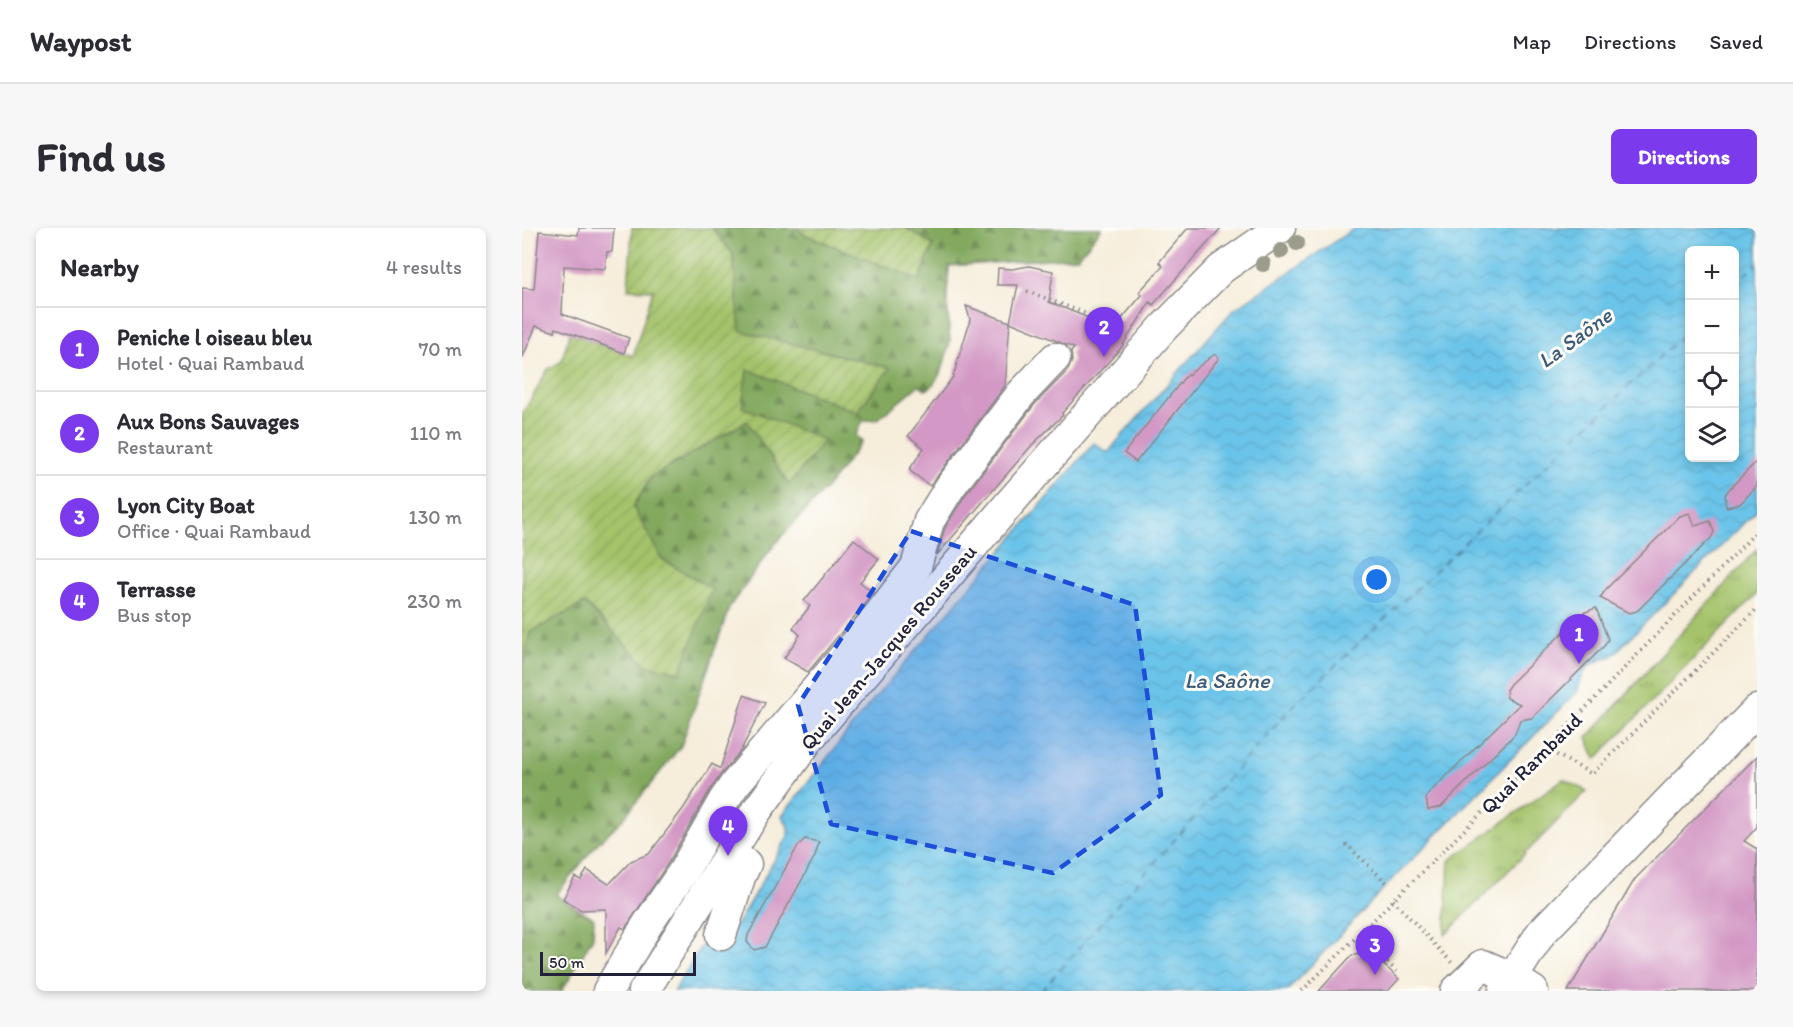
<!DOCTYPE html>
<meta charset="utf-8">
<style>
body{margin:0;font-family:Itim,sans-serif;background:#f7f7f7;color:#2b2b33}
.controls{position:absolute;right:18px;top:18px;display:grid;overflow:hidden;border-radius:9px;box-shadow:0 3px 9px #0003}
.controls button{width:54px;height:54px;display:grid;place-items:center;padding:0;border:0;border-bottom:2px solid #e1e1e2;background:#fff;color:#2b2b33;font:30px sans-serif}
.scale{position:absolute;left:18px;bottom:15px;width:156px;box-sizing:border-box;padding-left:6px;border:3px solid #22223b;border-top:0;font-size:16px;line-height:21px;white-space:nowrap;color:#22223b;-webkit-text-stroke:4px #fdfcf7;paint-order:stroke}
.you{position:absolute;left:855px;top:352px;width:21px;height:21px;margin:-15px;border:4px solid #fff;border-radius:50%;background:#1a73e8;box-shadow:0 0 0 9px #1a73e833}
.badge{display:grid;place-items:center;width:39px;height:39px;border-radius:50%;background:#7c3aed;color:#fff;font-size:20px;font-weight:700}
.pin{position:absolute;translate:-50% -50px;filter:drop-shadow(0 2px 3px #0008)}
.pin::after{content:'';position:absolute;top:32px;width:21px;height:18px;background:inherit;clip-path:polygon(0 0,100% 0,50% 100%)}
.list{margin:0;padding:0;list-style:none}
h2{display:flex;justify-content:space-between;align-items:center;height:78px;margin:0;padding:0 24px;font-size:26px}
h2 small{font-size:20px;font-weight:400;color:#7c7c81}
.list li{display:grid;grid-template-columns:39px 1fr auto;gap:18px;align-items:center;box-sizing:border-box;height:84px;padding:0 24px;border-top:2px solid #e1e1e2}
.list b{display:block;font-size:22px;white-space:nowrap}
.list p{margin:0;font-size:20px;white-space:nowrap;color:#7c7c81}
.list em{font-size:20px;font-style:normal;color:#7c7c81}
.icon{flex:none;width:33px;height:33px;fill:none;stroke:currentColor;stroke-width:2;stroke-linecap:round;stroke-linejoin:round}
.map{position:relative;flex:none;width:1235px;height:763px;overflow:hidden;border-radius:9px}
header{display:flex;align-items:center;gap:36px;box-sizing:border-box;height:84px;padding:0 30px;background:#fff;border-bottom:2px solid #e1e1e2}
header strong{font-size:28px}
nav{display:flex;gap:33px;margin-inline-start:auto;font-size:21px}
.intro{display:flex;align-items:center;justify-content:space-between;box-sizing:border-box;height:144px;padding:0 36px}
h1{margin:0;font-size:42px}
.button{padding:15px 27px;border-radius:9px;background:#7c3aed;color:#fff;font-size:21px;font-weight:700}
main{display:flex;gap:36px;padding:0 36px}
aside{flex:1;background:#fff;border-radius:9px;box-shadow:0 3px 9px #0003}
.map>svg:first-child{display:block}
.grass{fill:url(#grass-tufts);stroke:#637253;stroke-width:1.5}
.forest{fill:url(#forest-firs);stroke:#52664d;stroke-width:1.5}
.garden{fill:url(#garden-furrows);stroke:#637253;stroke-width:1.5}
.water{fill:url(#water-waves);stroke:#467392;stroke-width:1.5;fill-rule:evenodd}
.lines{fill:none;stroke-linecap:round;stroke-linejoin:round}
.ferry{stroke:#3c5b78;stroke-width:1.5;stroke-dasharray:8 6;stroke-linecap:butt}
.building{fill:#d398c5}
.minor-casing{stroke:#8c888a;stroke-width:33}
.path{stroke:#8c888a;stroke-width:4;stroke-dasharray:1.5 4.5;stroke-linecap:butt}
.minor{stroke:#fff;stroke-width:30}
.tree{fill:#9b9c8c}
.marked{fill:#1d4ed8;fill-opacity:0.2;stroke:#1d4ed8;stroke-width:4.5;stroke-dasharray:12 8;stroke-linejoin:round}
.labels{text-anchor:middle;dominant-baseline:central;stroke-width:6;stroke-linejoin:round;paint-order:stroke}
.street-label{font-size:21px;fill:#22223b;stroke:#fdfcf7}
.water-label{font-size:22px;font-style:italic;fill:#3c5b78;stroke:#fdfcf7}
</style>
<header>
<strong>Waypost</strong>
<nav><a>Map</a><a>Directions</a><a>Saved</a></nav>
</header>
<div class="intro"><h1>Find us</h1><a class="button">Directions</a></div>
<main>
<aside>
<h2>Nearby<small>4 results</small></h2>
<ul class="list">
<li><span class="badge">1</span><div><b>Peniche l oiseau bleu</b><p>Hotel · Quai Rambaud</p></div><em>70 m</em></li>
<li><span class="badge">2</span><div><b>Aux Bons Sauvages</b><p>Restaurant</p></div><em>110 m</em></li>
<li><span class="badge">3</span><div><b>Lyon City Boat</b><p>Office · Quai Rambaud</p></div><em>130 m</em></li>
<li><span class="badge">4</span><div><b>Terrasse</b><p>Bus stop</p></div><em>230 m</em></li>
</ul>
</aside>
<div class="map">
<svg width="1235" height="763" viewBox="0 0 1235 763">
<defs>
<pattern id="grass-tufts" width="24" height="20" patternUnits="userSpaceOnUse" patternTransform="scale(1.5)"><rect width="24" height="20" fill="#a4c36b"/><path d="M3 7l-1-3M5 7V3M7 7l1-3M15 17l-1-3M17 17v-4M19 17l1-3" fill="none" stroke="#8da75e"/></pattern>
<pattern id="forest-firs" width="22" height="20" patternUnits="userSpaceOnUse" patternTransform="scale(1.5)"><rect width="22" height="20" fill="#83a95f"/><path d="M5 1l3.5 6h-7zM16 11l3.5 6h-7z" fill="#6b8950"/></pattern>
<pattern id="garden-furrows" width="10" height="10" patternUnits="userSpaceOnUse" patternTransform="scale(1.5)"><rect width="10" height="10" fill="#a4c36b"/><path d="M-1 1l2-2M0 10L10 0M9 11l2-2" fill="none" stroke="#8da75e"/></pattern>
<pattern id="water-waves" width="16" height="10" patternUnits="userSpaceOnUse" patternTransform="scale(1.5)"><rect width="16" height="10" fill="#6bc4e9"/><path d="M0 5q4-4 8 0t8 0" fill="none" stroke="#5ca8c9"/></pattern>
</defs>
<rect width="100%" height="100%" fill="#fdfcf7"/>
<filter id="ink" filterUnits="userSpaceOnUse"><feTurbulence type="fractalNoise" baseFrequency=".0167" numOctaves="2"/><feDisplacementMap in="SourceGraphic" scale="12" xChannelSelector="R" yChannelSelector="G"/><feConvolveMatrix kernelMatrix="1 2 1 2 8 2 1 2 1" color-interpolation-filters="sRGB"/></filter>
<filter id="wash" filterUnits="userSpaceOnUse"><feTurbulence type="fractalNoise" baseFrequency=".008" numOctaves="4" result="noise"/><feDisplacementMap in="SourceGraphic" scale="24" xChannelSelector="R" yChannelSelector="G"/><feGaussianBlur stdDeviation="1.35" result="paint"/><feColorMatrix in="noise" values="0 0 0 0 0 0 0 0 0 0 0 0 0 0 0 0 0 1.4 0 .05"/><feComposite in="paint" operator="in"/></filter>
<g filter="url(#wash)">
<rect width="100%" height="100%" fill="#f6edda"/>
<g class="grass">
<path d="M1235,321v45l-161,165 -9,-21z"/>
<path d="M1041,551l24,12 -142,144 4,-74z"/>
</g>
<path class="forest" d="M190,0h85l7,6 115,46 14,-35 -27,-17h196l-24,29 -129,9 -2,32 3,43 -8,30 -10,15 -6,4 -7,-5 -41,34 -15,2 -7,14 6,7 -34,44 -54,59 -44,61 -49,140 -59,74 -26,25 -40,50 38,23 -1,19 -31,54h-40v-321l8,-38 55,-29 61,62 66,-76 -50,-30 -29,-52 18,-30 96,-56 42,63 -47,-77 5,-38 110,43 33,-44 -151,-37 -6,-77z"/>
<g class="garden">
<path d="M110,0h80l21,26 7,77 150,37 -33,44 -110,-43 -5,38 82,33 -35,45 -42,-64 -96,56 -18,30 29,52 50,30 -32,83 -34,-7 -61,-62 -55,29 -8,38v-255l26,-46 13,-7 9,-29 63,23 20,-66 -25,-1z"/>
<path d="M275,0h109l27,17 -14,35 -115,-46z"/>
</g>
<path class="water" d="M833,0h402v282l-145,146c-26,8 -27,10 -35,36l-189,192 -101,107h-613l37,-61 26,-6 51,-87v-11l-6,-10 85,-109 227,-264 14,10 12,-15 113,-128zM1168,22h44v208h-44z"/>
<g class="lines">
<g class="ferry">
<path d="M1212,57l23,-21"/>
<path d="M519,763l248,-281 401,-382"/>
</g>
</g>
<g id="blocks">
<g class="building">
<path d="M57,0h35l-2,24h-5l-2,17 -41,-3 -2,48 67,24 -5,15 -68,-25 -1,4 -19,-6 -14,33v-71l12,1 5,-58 39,4z"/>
<path d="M666,0h33l-68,77 -3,-3 -29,46 -59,65 1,2 -31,30 -95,110 8,-27 19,-31 70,-92 34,-35 4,-9 -1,-9 3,-4 -64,-26 8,-37h-21l1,-17 14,1 17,-3 24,5 -4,31 47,19 16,9 30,-35 -3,-3 24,-26 -4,-4z"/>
<path d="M444,78l44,16 -5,64 -75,100 -21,-16 15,-22 -16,-12 45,-59 16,-53 1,-5z"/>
<path d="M693,126l4,4 -83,104 -12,-9 60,-75z"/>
<path d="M1235,233v25l-17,18 -14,3 -1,-12 4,-6z"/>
<path d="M1168,285l5,13 15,-5 4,11 -3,6 -74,73 -8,2 -29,-15 7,-10 73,-72z"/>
<path d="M332,311l25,20 -19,23 14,11 -66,79 -24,-14 16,-23 -7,-7 17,-22 -6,-5z"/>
<path d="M1074,380l12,31 -3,6 -73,73 -12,2 -5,14 -74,73 -13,3 -2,-12 4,-6 90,-88 -13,-6 -1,-8 4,-6 73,-71z"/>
<path d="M222,467l21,8 -23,45h1l-21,25 -12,17 -42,73 -43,66 -4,-2 -15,26v-44l-25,1 -18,-11 12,-22 6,3 6,-10 22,14 22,-23 18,-7 34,-45 29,-45 8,5z"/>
<path d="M1235,528v71l-13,14 13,8v142h-189l67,-112z"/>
<path d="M283,611l14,3 -4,14 -50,91 -11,3 -7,-8 1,-7 50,-89z"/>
<path d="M850,726l27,25 -11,12h-69l33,-36z"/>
</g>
</g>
</g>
<g filter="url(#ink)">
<use href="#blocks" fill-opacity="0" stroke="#8c888a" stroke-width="1.5"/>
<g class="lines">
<g class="minor-casing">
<g id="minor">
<path d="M360,415l-15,-13 49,-63 13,-46 21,-34 71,-93 34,-36"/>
<path d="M199,707l19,-58 6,-13 -16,-11"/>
<path d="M86,763l39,-66 36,-53 41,-72 11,-16 132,-154"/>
<path d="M122,763l111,-178 57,-78 197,-231 155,-177 57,-58 59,-41"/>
<path d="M934,763l27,-26 28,12 22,14"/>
<path d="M982,763l37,-58 216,-223"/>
</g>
</g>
<g class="path">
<path d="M505,63l70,27 29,14"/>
<path d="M1024,521l46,25 165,-165"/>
<path d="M824,616l42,40"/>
<path d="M871,672l59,63"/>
<path d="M861,736l3,-3 14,14"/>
<path d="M780,763l244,-242 211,-218"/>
</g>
<use href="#minor" class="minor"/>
</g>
<g class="tree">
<circle cx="775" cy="15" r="8"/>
<circle cx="759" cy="23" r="8"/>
<circle cx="741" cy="36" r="8"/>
</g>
</g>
<path class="marked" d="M389,303l224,74 26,190 -108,78 -222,-49 -33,-119z"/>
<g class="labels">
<g class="street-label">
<text transform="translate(366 419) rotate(-50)">Quai Jean-Jacques Rousseau</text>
<text transform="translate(1009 535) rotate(-45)">Quai Rambaud</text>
</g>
<g class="water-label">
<text transform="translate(1053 110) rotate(-36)">La Saône</text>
<text x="705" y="452">La Saône</text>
</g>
</g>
</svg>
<div class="controls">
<button>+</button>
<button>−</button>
<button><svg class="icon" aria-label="locate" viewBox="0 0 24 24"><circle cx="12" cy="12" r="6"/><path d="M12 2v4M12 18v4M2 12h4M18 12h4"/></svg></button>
<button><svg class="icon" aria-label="layers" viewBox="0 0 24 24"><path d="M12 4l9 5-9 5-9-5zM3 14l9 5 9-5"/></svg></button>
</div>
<div class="scale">50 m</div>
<div class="you"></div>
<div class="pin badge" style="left:1057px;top:436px">1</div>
<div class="pin badge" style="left:582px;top:129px">2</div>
<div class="pin badge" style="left:853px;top:747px">3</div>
<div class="pin badge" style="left:206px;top:628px">4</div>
</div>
</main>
